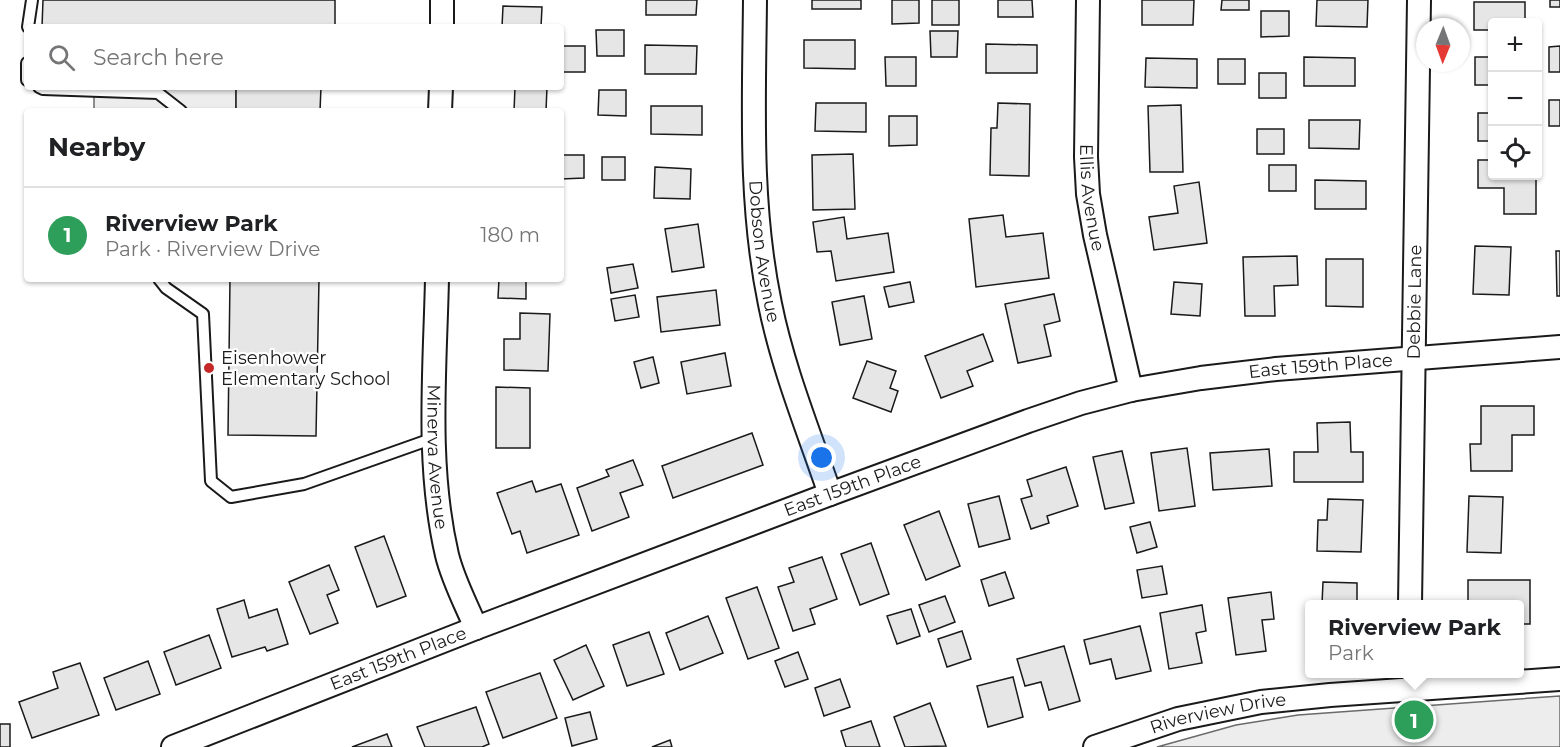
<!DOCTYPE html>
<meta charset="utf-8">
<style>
body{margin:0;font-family:Montserrat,sans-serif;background:#f6f6f6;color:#202124}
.controls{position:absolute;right:18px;top:18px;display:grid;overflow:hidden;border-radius:6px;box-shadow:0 2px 4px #0004}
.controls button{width:54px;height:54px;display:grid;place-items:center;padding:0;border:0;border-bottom:2px solid #e0e0e0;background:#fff;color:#202124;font:30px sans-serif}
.compass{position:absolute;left:1416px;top:18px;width:54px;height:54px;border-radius:50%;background:#fff;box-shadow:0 2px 4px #0004;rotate:181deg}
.you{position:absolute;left:822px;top:458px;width:21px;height:21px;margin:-15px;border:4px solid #fff;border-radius:50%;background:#1a73e8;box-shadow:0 0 0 9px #1a73e833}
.badge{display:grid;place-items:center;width:39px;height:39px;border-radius:50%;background:#b45309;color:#fff;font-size:20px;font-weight:700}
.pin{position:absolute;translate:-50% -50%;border:3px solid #fff;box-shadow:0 2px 6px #0006}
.popup{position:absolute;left:1305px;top:600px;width:219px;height:78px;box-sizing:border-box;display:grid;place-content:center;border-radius:6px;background:#fff;filter:drop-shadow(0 2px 4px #0005);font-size:20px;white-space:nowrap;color:#757577}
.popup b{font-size:22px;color:#202124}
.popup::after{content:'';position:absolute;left:50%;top:100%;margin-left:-12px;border:12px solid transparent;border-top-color:#fff}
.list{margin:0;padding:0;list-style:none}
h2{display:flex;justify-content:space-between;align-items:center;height:78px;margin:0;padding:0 24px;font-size:26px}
h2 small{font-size:20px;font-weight:400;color:#757577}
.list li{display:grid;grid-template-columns:39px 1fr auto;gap:18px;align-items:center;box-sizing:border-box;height:96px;padding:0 24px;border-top:2px solid #e0e0e0}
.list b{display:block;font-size:22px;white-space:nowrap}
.list p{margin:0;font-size:20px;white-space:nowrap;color:#757577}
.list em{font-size:20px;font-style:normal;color:#757577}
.icon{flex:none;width:33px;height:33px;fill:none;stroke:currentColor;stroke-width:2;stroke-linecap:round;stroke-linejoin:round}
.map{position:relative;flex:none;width:1560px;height:747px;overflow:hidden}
.search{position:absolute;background:#fff;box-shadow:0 2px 4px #0004;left:24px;top:24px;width:540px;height:66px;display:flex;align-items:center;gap:15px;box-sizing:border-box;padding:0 21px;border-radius:6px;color:#757577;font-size:22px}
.panel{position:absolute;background:#fff;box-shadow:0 2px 4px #0004;left:24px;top:108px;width:540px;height:174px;border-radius:6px}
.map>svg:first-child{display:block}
.built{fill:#ededed;stroke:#6a6a6a;stroke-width:1.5}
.building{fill:#e6e6e6;stroke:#1a1a1a;stroke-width:1.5}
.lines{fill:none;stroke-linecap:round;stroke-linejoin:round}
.service-casing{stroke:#1a1a1a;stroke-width:14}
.minor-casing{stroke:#1a1a1a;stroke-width:26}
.service{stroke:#fff;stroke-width:10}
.minor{stroke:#fff;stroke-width:22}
.poi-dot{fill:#c62828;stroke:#fff;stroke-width:2}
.labels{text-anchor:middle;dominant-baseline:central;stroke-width:4.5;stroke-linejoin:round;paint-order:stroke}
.street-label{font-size:18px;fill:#1a1a1a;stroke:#fff}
.poi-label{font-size:18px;fill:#1a1a1a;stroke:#fff;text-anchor:start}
</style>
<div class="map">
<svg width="1560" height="747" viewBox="0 0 1560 747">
<rect width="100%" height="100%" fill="#fff"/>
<g class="built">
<rect x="94" y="87" width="142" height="24"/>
<path d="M1560,696v51h-403l79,-22 62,-10z"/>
</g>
<g class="building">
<path d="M43,0h292v27h-293z"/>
<path d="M646,0h51l-1,15h-50z"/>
<rect x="812" y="0" width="49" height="9"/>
<path d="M892,0h27v23l-27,1z"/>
<rect x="932" y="0" width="27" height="25"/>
<path d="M998,0h34l1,17h-35z"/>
<path d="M1142,0h52l-1,25h-51z"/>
<path d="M1222,0h27v10h-28z"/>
<path d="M1317,0h51l-1,27 -51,-1z"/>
<rect x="1550" y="0" width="10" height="7"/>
<path d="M1474,2h51v20h-33v8h-18z"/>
<path d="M503,6l39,1 -1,20h-39z"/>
<path d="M1261,11h28v25l-28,1z"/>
<path d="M596,30h28v26h-27z"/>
<path d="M930,31h28l-1,26h-26z"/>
<path d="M804,40h51v29l-51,-1z"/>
<path d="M986,44l51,1v28h-51z"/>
<path d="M645,45l52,1 -1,28h-51z"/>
<rect x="561" y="46" width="24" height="26"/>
<path d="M1560,46v26h-11v-25z"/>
<path d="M885,57h31v29h-30z"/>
<path d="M1304,57l51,1v28h-51z"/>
<rect x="1475" y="57" width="17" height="28"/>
<path d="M1146,58l51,1v29l-52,-1z"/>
<rect x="1218" y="59" width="27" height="25"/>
<rect x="1259" y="73" width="27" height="25"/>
<path d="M236,87h85l-1,24h-84z"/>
<path d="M515,87h32l-1,24h-32z"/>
<path d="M599,90h27v26l-28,-1z"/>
<rect x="1549" y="100" width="11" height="26"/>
<path d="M816,103h50v29l-51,-1z"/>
<path d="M998,103l32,1 -1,72 -39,-1 1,-47h6z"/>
<path d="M1181,105l2,67h-33l-2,-66z"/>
<path d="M651,106h51v29l-51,-1z"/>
<rect x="1478" y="113" width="14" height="28"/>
<path d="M889,116h28v29l-28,1z"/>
<path d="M1309,120h51l-1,29 -50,-1z"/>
<rect x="1257" y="129" width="27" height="25"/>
<path d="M853,154l2,55 -42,1 -1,-55z"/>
<path d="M561,155h23v23l-23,1z"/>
<rect x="602" y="157" width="23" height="23"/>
<path d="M1478,160h14v16h44v38h-32v-26h-26z"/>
<rect x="1269" y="165" width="27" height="26"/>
<path d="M655,167l36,2 -1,30 -36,-1z"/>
<path d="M1315,180l51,1v28h-51z"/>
<path d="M1199,182l8,61 -53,7 -5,-33 29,-4 -4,-27z"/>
<path d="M1003,215l3,22 37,-4 6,45 -73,9 -7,-68z"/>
<path d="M844,217l3,22 41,-6 6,39 -58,9 -5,-30 -14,1 -4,-30z"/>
<path d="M698,224l6,43 -32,5 -7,-43z"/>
<path d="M1475,246l36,1 -2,48 -36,-1z"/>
<path d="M1556,251h4v45h-3z"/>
<path d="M1297,256l1,29 -24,1 1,30h-30l-2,-59z"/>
<path d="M1326,259h37v48l-37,-1z"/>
<path d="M633,264l5,24 -27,5 -4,-25z"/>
<path d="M230,279h89l-3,157 -88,-1z"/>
<path d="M499,279h27v20l-28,-1z"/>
<path d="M910,282l4,20 -25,5 -5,-20z"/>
<path d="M1174,282l28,2 -2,32 -29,-2z"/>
<path d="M716,290l4,35 -59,7 -4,-35z"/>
<path d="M1054,294l6,27 -16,4 7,31 -33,7 -13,-59z"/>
<path d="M635,295l4,22 -24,4 -4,-22z"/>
<path d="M864,296l8,43 -32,6 -8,-43z"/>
<path d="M520,313l30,1 -2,57 -44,-1v-31h16z"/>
<path d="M983,334l10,27 -26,10 6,15 -32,12 -16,-42z"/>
<path d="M725,353l6,33 -44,8 -6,-32z"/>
<path d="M653,357l6,26 -18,5 -7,-26z"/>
<path d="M867,361l29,10 -6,17 8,3 -7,21 -38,-14z"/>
<path d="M496,387l34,1v60h-34z"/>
<path d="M1481,406h53v29h-22v36h-41l-1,-27h11z"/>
<path d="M1350,422l1,30h12v30h-69v-30h24l-1,-29z"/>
<path d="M752,433l11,32 -90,33 -11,-32z"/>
<path d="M1187,448l8,58 -36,5 -8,-58z"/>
<path d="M1269,449l3,37 -59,4 -3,-37z"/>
<path d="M1122,451l12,52 -29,6 -12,-52z"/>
<path d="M633,460l10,25 -23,8 9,24 -37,14 -15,-43 32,-12 -3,-6z"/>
<path d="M1066,467l12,39 -31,10 2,7 -18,6 -10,-30 11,-3 -5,-16z"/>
<path d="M532,481l4,11 25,-8 18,51 -52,18 -7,-22 -8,3 -15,-41z"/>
<path d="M999,496l11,43 -31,8 -11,-43z"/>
<path d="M1469,496l34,1 -2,56 -34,-1z"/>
<path d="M1328,499l35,1 -2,52 -44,-1 1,-31h9z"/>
<path d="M939,511l21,55 -34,14 -22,-55z"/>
<path d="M1150,522l7,25 -20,6 -7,-26z"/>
<path d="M384,536l22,60 -29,11 -22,-60z"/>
<path d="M871,543l18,51 -29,11 -19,-51z"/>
<path d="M822,557l15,42 -27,10 5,15 -22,7 -15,-44 16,-5 -5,-14z"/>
<path d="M329,565l10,25 -12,5 11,28 -28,11 -21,-52z"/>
<path d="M1162,566l5,28 -25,4 -5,-28z"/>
<path d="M1005,572l9,26 -25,8 -8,-26z"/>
<path d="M1468,580h62v44h-11v-20h-51z"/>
<path d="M1323,582l34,1v21h-35z"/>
<path d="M757,587l22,61 -31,11 -22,-61z"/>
<path d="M1271,592l3,27 -12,1 4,31 -30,4 -8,-57z"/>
<path d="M945,596l10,26 -26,10 -10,-27z"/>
<path d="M244,600l5,18 28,-9 11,35 -21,7 -2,-4 -33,10 -15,-48z"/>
<path d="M1202,605l4,26 -10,2 6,30 -33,6 -9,-56z"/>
<path d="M911,609l9,27 -23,8 -10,-28z"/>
<path d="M708,616l15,37 -43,17 -14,-37z"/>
<path d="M1140,626l11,45 -35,8 -5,-20 -21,5 -6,-24z"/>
<path d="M962,631l9,28 -24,8 -9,-28z"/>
<path d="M649,632l15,42 -37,12 -14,-41z"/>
<path d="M209,635l12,33 -45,17 -12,-33z"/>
<path d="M586,645l18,41 -31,14 -19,-40z"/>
<path d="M1064,646l16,55 -31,9 -8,-28 -16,4 -8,-27z"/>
<path d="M798,652l10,27 -23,8 -10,-26z"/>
<path d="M148,661l12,33 -44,16 -12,-32z"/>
<path d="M80,663l19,52 -67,23 -13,-36 39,-14 -5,-16z"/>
<path d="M540,673l17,45 -54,20 -17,-46z"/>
<path d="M1013,677l10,40 -35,10 -11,-41z"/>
<path d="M840,679l10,28 -26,9 -9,-28z"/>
<path d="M930,703l16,43 -41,1 -11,-30z"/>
<path d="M476,707l13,37 -7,3h-57l-8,-20z"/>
<path d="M590,712l7,27 -25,7 -7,-28z"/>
<path d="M871,721l9,26h-34l-5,-16z"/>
<rect x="0" y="724" width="10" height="23"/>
<path d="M387,734l5,13h-40z"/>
<path d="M670,740l2,7h-20z"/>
</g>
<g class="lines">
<g class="service-casing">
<g id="service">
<path d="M28,27l4,-27"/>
<path d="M27,63v17"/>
<path d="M39,87l4,2 115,4 23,18"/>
<path d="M159,279l7,9 37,26 8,167 20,16 73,-13 130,-46"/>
</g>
</g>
<g class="minor-casing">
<g id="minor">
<path id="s1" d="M755,0c-1,102 -6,203 15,304 13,65 39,128 60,190"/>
<path id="s2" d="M1088,0l-2,157 2,37 7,41 36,155"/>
<path d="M442,27v-27"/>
<path d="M440,111l1,-24"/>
<path id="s3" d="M437,279c-2,91 -11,186 10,276 6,25 19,49 29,73"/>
<path id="s4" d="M1410,604l9,-604"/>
<path id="s5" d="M173,747l303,-119 354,-134 198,-73 53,-18 50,-13 70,-12 75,-9 284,-22"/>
<path id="s6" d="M1095,747l83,-28 83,-17 69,-7 230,-16"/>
</g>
</g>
<use href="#service" class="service"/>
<use href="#minor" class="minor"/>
</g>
<circle class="poi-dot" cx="209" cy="368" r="6"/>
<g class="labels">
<g class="street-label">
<text stroke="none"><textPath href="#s2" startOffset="198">Ellis Avenue</textPath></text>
<text stroke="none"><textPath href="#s1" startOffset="252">Dobson Avenue</textPath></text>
<text stroke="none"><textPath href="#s4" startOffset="302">Debbie Lane</textPath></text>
<text stroke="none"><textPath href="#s5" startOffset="1214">East 159th Place</textPath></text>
<text stroke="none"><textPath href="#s3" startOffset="178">Minerva Avenue</textPath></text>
<text stroke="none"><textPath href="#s5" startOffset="728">East 159th Place</textPath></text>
<text stroke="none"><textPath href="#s5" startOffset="242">East 159th Place</textPath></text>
<text stroke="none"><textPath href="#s6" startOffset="128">Riverview Drive</textPath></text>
</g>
<g class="poi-label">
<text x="221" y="358">Eisenhower<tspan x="221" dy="21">Elementary School</tspan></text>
</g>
</g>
</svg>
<div class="controls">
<button>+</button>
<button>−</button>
<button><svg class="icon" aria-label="locate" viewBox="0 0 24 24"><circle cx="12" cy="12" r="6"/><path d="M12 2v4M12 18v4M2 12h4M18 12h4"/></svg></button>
</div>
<svg class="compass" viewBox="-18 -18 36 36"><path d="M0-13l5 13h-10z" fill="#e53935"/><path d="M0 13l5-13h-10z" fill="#757577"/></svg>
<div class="you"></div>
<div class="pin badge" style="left:1414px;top:720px;background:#2e9e5b">1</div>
<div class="popup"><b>Riverview Park</b>Park</div>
<div class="search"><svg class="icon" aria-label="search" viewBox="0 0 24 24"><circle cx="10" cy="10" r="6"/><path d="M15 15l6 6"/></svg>Search here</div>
<section class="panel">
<h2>Nearby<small></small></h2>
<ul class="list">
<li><span class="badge" style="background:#2e9e5b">1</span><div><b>Riverview Park</b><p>Park · Riverview Drive</p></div><em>180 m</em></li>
</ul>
</section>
</div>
